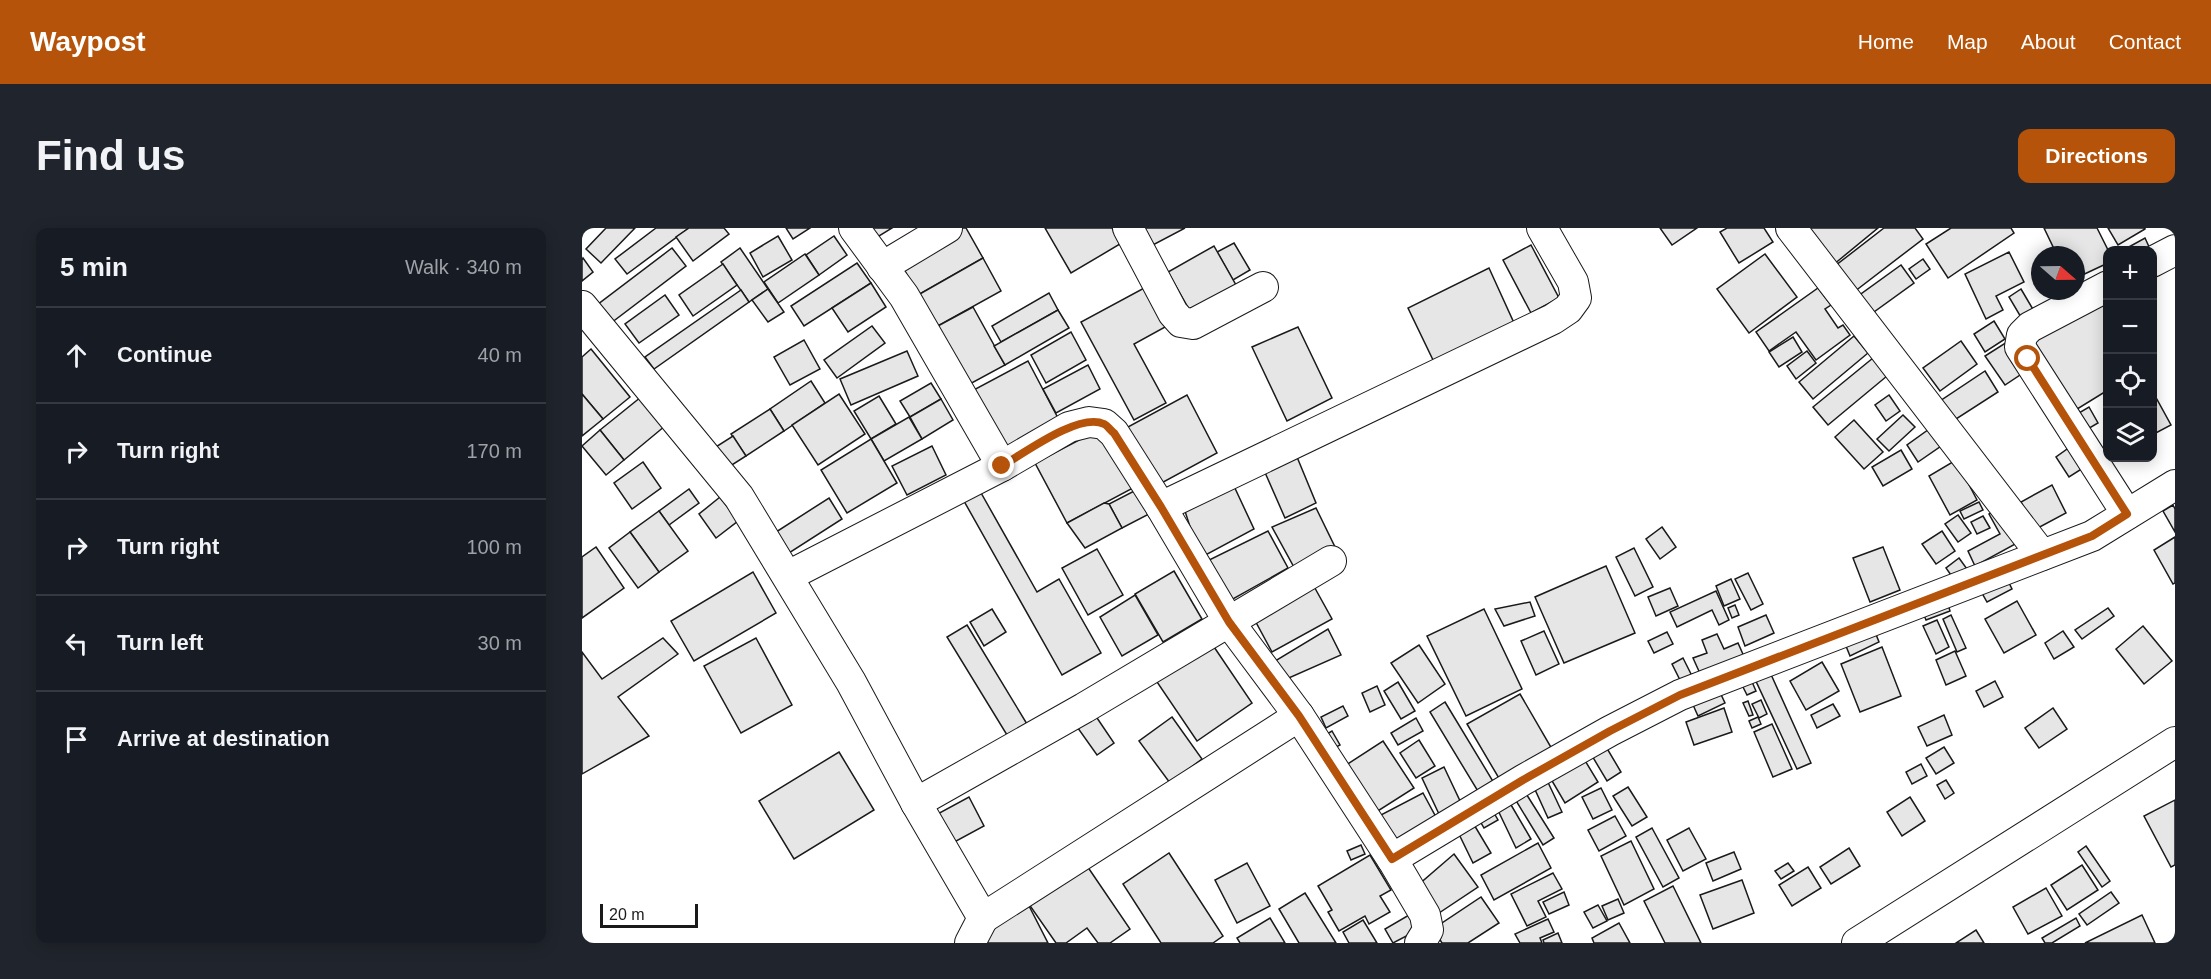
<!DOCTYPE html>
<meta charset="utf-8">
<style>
body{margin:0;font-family:Helvetica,sans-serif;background:#20242c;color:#f1f3f6}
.controls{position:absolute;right:18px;top:18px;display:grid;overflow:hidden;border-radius:12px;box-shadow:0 3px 15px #0003}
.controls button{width:54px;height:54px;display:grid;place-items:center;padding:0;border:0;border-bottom:2px solid #363941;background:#171b24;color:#f1f3f6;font:30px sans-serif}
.compass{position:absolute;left:1449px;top:18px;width:54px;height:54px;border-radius:50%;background:#171b24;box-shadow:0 3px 15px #0003;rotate:110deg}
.scale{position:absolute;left:18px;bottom:15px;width:98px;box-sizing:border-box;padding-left:6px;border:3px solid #1a1a1a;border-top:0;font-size:16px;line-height:21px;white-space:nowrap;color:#1a1a1a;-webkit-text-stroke:4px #fff;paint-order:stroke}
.stop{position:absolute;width:18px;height:18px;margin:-14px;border:4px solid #b45309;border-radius:50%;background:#fff}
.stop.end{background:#b45309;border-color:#fff;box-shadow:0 2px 6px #0008}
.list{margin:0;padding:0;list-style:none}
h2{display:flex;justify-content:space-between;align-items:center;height:78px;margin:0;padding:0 24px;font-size:26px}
h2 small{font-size:20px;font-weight:400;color:#9ea1a6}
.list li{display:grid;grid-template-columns:39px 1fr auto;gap:18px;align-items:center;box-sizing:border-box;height:96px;padding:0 24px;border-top:2px solid #363941}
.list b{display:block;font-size:22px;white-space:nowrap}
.list em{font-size:20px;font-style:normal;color:#9ea1a6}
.icon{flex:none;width:33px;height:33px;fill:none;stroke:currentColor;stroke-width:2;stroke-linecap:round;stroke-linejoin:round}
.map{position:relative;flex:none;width:1593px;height:715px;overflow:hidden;border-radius:12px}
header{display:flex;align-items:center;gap:36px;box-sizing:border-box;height:84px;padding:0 30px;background:#b45309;color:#fff}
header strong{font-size:28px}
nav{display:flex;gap:33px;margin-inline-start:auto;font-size:21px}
.intro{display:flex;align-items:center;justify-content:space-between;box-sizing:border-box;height:144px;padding:0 36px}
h1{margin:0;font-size:42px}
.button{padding:15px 27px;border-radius:12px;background:#b45309;color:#fff;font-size:21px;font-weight:700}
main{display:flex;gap:36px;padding:0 36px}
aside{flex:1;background:#171b24;border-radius:12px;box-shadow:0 3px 15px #0003}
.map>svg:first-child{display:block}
.building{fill:#e6e6e6;stroke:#1a1a1a;stroke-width:1.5}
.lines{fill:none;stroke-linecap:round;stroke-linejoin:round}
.street-casing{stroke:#1a1a1a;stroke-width:32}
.street{stroke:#fff;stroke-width:30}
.route{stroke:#b45309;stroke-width:8}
</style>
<header>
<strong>Waypost</strong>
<nav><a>Home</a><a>Map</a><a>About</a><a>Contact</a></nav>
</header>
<div class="intro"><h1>Find us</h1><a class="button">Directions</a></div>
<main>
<aside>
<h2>5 min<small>Walk · 340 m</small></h2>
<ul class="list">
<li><svg class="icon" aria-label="ahead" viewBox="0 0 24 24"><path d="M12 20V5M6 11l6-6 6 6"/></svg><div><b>Continue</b></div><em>40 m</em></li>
<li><svg class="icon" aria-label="right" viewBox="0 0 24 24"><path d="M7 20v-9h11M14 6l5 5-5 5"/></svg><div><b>Turn right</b></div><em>170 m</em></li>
<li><svg class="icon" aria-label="right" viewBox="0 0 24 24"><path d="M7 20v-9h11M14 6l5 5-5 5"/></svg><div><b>Turn right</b></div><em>100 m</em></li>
<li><svg class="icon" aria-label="left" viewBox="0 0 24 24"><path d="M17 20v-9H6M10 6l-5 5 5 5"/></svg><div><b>Turn left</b></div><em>30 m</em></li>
<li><svg class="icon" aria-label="arrive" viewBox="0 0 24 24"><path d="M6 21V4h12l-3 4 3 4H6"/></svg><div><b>Arrive at destination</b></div></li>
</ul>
</aside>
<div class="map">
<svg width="1593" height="715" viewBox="0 0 1593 715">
<rect width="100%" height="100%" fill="#fff"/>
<g class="building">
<path d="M24,0h29l-34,35 -15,-14z"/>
<path d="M74,0h33l-62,46 -12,-15z"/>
<path d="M107,0h35l5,6 -36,27 -17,-24z"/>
<path d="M204,0h24l-17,11z"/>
<path d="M274,0h36l-26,16z"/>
<path d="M375,0h9l17,30 -65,37 -19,-35z"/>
<path d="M463,0h67l8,16 -49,29z"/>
<path d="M560,0h43l-34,18z"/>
<path d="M1078,0h37l-25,17z"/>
<path d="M1145,0h37l9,14 -34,21 -19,-31z"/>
<path d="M1223,0h73l-45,37z"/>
<path d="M1302,0h31l8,11 -73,56 -19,-26z"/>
<path d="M1369,0h60l3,5 -66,45 -22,-34z"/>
<path d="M1462,0h53l11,22v13l-32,15v-23h-19z"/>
<path d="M1526,0h37v1l-27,16z"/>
<path d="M196,8l14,24 -29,17 -13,-24z"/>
<path d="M252,8l13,19 -28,20 -13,-20z"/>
<path d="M1563,10l5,11 -4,1h-17l-2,-2z"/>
<path d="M652,15l16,27 -17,10 -16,-28z"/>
<path d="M949,17l28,53 -28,15 -28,-53z"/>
<path d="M632,18l22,39 -46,26 -22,-39z"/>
<path d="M90,20l14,18 -75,57 -14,-18z"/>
<path d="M158,20l28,41 -19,13 -28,-40z"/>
<path d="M1427,24l15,30 -28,14 7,14 -17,9 -21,-45z"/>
<path d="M223,26l14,21 -41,28 -14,-21z"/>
<path d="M1183,26l32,43 -48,36 -32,-44z"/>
<path d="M1,30l10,14 -11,9v-21z"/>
<path d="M401,30l18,33 -65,36 -18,-32z"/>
<path d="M1341,31l7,10 -14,10 -7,-10z"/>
<path d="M275,35l14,20 -67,43 -13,-20z"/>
<path d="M141,36l14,21 -44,31 -14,-21z"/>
<path d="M1319,37l13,18 -47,34 -13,-18z"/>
<path d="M907,40l25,55 -80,39 -26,-54z"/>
<path d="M289,55l15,24 -38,25 -16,-24z"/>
<path d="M564,59l21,39 -33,18 32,59 -32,17 -53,-98z"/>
<path d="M1236,60l13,17 -6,4 13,19 5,-3 7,10 -34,25 -20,-28 -27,19 -13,-19z"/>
<path d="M186,61l16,23 -16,10 -16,-22z"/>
<path d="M1439,61l13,22 -12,8 -13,-22z"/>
<path d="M159,62l8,12 -95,67 -9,-12z"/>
<path d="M467,65l9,17 -57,32 -9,-16z"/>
<path d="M83,67l14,20 -40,28 -14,-19z"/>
<path d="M1526,73v89l-34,21 -44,-71z"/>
<path d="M391,79l32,58 -37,20 -32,-58z"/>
<path d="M476,82l11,18 -64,37 -11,-19z"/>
<path d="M1412,93l11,18 -20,13 -11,-18z"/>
<path d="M290,98l13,17 -48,35 -13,-18z"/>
<path d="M716,99l34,71 -45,23 -35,-74z"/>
<path d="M489,104l15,28 -40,23 -15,-28z"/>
<path d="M1272,108l14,17 -55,46 -14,-17z"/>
<path d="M1211,109l9,15 -23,15 -10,-15z"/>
<path d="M222,112l16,29 -30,16 -16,-28z"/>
<path d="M1379,113l16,23 -37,27 -17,-23z"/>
<path d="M1425,114l19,29 -21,14 -20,-29z"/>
<path d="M9,121l39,48 -27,22 -21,-25v-37z"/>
<path d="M325,123l11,25 -67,29 -11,-26z"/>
<path d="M1225,123l9,12 -20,16 -9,-13z"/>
<path d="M1291,130l14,18 -59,49 -15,-18z"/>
<path d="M446,133l31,59 -60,32 -31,-59z"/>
<path d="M506,137l12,24 -44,24 -13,-24z"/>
<path d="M1403,143l13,21 -45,29 -13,-20z"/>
<path d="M229,153l14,22 -41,28 -14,-22z"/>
<path d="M349,155l10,16 -31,18 -10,-16z"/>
<path d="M0,166l21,25 -21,17z"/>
<path d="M257,166l26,40 -47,31 -26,-40z"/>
<path d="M1570,166h2l17,31 -19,10z"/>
<path d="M605,167l30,58 -61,33 -30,-58z"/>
<path d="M1307,167l11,16 -14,10 -11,-16z"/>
<path d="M297,168l17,28 -25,15 -17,-28z"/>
<path d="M59,169l24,29 -41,34 -24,-30z"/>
<path d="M359,171l12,21 -31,19 -12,-22z"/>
<path d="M1507,179l9,16 -17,10 -9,-16z"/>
<path d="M188,181l14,22 -38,25 -15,-22z"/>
<path d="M1321,187l12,12 -26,24 -12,-12z"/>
<path d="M327,189l13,22 -38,22 -13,-22z"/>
<path d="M1272,192l29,32 -19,17 -29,-32z"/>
<path d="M1350,199l12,17 -26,18 -11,-17z"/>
<path d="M520,200l31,60 -66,35 -32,-60z"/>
<path d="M18,202l24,30 -18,15 -24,-29z"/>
<path d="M151,208l13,20 -22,14 -13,-20z"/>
<path d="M289,211l26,44 -50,30 -26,-43z"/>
<path d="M1495,214l14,21 -22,14 -13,-20z"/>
<path d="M350,218l14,29 -39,20 -15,-29z"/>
<path d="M1319,222l11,19 -29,17 -11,-19z"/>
<path d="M715,229l19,46 -31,15 -22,-50z"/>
<path d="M1374,232l21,40 -27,15 -21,-39z"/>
<path d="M61,234l18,26 -29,21 -18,-26z"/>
<path d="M394,256l61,108 22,-13 42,74 -39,22 -102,-181z"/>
<path d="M651,256l21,45 -54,29 -16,-50z"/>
<path d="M1470,257l14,28 -30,16 -15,-27z"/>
<path d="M107,261l10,14 -30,22 -10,-14z"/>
<path d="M556,261l13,24 -29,15 -13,-24z"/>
<path d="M138,269l18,24 -22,17 -17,-24z"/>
<path d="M247,270l13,21 -53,34 -13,-21z"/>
<path d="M1397,274l4,8 -19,9 -4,-8z"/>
<path d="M522,275l5,1 13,24 -37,20 -18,-25z"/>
<path d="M1591,277l2,4v23l-12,-21z"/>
<path d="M1420,279l17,35 -44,24 -7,-15 32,-17 -11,-20z"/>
<path d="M734,280l20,41 -41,20 -23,-42z"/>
<path d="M77,283l29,40 -29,21 -29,-40z"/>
<path d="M1376,287l13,18 -13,9 -13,-18z"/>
<path d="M1401,288l7,12 -13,6 -6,-12z"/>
<path d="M1080,299l14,20 -16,12 -14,-20z"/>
<path d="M686,303l20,37 -64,36 -23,-40z"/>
<path d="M1360,303l13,20 -19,13 -14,-20z"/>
<path d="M48,304l29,40 -21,16 -29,-40z"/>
<path d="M1593,309v46l-2,1 -19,-34z"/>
<path d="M14,319l28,41 -42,30v-61z"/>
<path d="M1301,319l17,43 -30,12 -17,-44z"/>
<path d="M1052,320l19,39 -18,9 -19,-39z"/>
<path d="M515,321l26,46 -35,20 -26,-47z"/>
<path d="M1377,330l8,11 -14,9 -7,-10z"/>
<path d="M1024,338l29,67 -71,30 -29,-66z"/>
<path d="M592,343l28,48 -39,23 -28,-48z"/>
<path d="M171,344l23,41 -82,48 -23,-40z"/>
<path d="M1166,345l15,31 -12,6 -16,-31z"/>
<path d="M1422,345l8,16 -25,13 -9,-16z"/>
<path d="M1149,351l9,20 -16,7 -8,-20z"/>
<path d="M729,353l21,38 -60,33 -21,-39z"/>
<path d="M1088,360l8,18 -22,10 -8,-19z"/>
<path d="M1134,363l13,29 -10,5 -7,-15 -35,17 -7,-15z"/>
<path d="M553,367l23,40 -36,21 -22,-39z"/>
<path d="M1365,373l3,10 -24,9 -4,-10z"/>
<path d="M1435,373l19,34 -32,18 -19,-34z"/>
<path d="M948,374l5,14 -31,10 -9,-17z"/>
<path d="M1153,377l4,10 -7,3 -4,-10z"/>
<path d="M1526,380l6,8 -32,23 -7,-9z"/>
<path d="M410,381l14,23 -22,14 -14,-24z"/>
<path d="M902,381l38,80 -56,27 -39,-80z"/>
<path d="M1184,387l8,18 -29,13 -7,-19z"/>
<path d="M1369,387l15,33 -9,4 -14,-33z"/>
<path d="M1355,392l12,27 -13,7 -13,-28z"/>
<path d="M385,397l60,99 -20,11 -60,-98z"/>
<path d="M1561,398l29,35 -28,23 -28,-35z"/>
<path d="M1291,399l6,15 -29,14 -6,-15z"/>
<path d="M746,401l13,26 -59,26 -7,-20z"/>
<path d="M962,403l15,33 -23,11 -15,-34z"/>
<path d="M1481,403l11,16 -20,12 -9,-16z"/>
<path d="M1085,404l6,12 -19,9 -6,-12z"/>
<path d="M1135,406l7,15 14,-6 8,18 -43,19 -10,-22 14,-5 -5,-13z"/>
<path d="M81,410l15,16 -60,43 31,39 -67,38v-122l20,27z"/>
<path d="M174,410l36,67 -51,28 -37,-67z"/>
<path d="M628,413l42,62 -55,38 -42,-62z"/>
<path d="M837,417l26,39 -27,19 -27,-40z"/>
<path d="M1300,419l19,49 -41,16 -19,-48z"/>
<path d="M1373,423l11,25 -20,9 -10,-25z"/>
<path d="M1101,430l11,22 -11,6 -11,-22z"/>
<path d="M1240,434l17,29 -33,19 -16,-29z"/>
<path d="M1187,442l42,93 -14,6 -43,-92z"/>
<path d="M1167,447l7,16 -9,4 -8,-16z"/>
<path d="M1413,453l8,16 -19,10 -8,-16z"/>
<path d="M816,454l17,29 -14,8 -17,-28z"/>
<path d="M1134,456l9,19 -27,13 -9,-20z"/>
<path d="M795,458l8,19 -15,7 -8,-19z"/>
<path d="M938,466l32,55 -52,31 -33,-56z"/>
<path d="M1179,472l6,14 -8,4 -7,-14z"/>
<path d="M1166,473l5,14 -4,1 -6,-13z"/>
<path d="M863,474l49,81 -15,10 -49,-81z"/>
<path d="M1251,476l7,12 -23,12 -6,-13z"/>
<path d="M761,478l5,10 -22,12 -5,-11z"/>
<path d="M1142,480l8,24 -38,13 -8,-23z"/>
<path d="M1471,480l14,21 -28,19 -14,-20z"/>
<path d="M511,484l21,31 -17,12 -22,-31z"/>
<path d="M1362,487l8,20 -25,11 -9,-19z"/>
<path d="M590,489l30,42 -32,24 -31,-42z"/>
<path d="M1176,489l3,7 -9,4 -3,-7z"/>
<path d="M834,490l7,13 -25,14 -7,-12z"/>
<path d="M1190,496l20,45 -19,8 -19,-45z"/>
<path d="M750,503l8,14 -13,7 -7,-14z"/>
<path d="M837,512l16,26 -19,12 -16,-25z"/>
<path d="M1020,512l19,32 -14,9 -19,-32z"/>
<path d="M801,513l31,47 -44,28 -30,-47z"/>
<path d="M1362,519l10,16 -18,11 -10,-16z"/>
<path d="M257,524l35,58 -80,49 -35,-58z"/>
<path d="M999,526l17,28 -33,21 -17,-29z"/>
<path d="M1339,536l6,12 -15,8 -6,-12z"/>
<path d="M862,539l17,36 -22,11 -17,-36z"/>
<path d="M963,548l17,36 -14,6 -16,-35z"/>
<path d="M1364,552l8,13 -9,6 -8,-14z"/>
<path d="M1046,559l19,30 -15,9 -19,-30z"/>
<path d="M1019,560l11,22 -19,9 -11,-22z"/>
<path d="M943,564l29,46 -11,7 -28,-46z"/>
<path d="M841,565l14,26 -46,24 -14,-26z"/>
<path d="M387,569l15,29 -37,20 -15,-29z"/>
<path d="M1328,569l15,24 -23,15 -15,-24z"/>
<path d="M925,570l24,41 -15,9 -22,-46z"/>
<path d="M1593,572v65l-4,2 -27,-51z"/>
<path d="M908,578l8,14 -14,8 -8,-14z"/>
<path d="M1033,588l11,20 -27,15 -11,-21z"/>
<path d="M888,590l21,35 -18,10 -17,-35z"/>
<path d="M1070,600l27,50 -16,9 -27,-50z"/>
<path d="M1107,600l17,31 -23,12 -16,-31z"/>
<path d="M1049,613l23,48 -30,16 -23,-49z"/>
<path d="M956,615l13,25 -57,32 -13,-25z"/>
<path d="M779,617l4,9 -14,6 -4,-9z"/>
<path d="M1504,618l24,35 -8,6 -24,-35z"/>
<path d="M1267,620l11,18 -29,18 -11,-17z"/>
<path d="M1152,624l7,17 -28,12 -7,-18z"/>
<path d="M587,625l54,83 -10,7h-52l-38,-59z"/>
<path d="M872,626l24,33 -45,30 -16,-31z"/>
<path d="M788,627l21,35 -11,6 10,16 -21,12 -4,-8 -26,15 -11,-19 4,-2 -14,-24z"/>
<path d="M501,632l47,69 -20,14h-12l-11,-15 -21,15h-10l-30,-43z"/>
<path d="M665,635l23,43 -33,17 -22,-43z"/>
<path d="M1206,635l6,8 -13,8 -6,-8z"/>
<path d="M1500,637l16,25 -31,20 -16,-25z"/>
<path d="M1226,639l13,21 -29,18 -13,-21z"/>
<path d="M971,645l9,16 -24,12 8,16 -19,9 -16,-32z"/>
<path d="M1160,652l12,33 -41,16 -13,-34z"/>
<path d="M1091,658l28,57h-36l-21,-42z"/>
<path d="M1464,660l16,28 -34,18 -15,-27z"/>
<path d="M982,664l5,13 -20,9 -6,-12z"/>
<path d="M1529,664l8,11 -32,22 -8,-11z"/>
<path d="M723,665l31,50h-37l-20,-34z"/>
<path d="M899,669l18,26 -31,20h-26l-9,-14z"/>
<path d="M1036,671l6,14 -16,7 -6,-14z"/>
<path d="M444,672l22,43h-64l-3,-6z"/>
<path d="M1016,677l9,16 -14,7 -9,-16z"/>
<path d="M827,687l9,15 -25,13 -8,-14z"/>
<path d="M1560,687l13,28h-70z"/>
<path d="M688,690l15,25h-45l-3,-5z"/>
<path d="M1494,690l4,8 -28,17h-7l-3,-5z"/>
<path d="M966,691l6,13 -14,6 2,5h-22l-5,-9z"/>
<path d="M781,692l14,23h-28l-6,-11z"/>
<path d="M1037,695l11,20h-36l-2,-5z"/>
<path d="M1394,702l8,13h-28z"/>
<path d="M976,705l4,10h-18l-1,-3z"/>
</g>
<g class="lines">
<g class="street-casing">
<g id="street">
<path d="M272,0l50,68 98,170"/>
<path d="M546,0l45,85 8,9 12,2 70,-37"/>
<path d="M1209,0l251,327"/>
<path d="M1570,34l23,-12"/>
<path d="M300,39l65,-39"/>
<path d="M1526,58l-78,41 -8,8 -2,12 107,167"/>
<path d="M0,78l157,191 112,185 65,121 67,115 -13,25"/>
<path d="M579,279l392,-188 15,-10 8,-11 -3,-16 -31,-54"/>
<path d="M206,348l214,-110 67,-39 20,-5 15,2 10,9 47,74 68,115 70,94 93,143 33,56 3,15 -8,13"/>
<path d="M334,575l168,-95 247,-147"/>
<path d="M810,631l131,-79 87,-49 70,-36 412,-159 83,-51"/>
<path d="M401,690l316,-202"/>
<path d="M1275,715l318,-201"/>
</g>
</g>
<use href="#street" class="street"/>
</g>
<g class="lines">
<path class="route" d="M420,238c21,-12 77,-54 102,-42 3,1 7,7 10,9l47,74 68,115 70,94 93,143 131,-79 87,-49 70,-36 412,-159 35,-22 -99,-155"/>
</g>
</svg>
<div class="controls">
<button>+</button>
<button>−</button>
<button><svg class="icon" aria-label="locate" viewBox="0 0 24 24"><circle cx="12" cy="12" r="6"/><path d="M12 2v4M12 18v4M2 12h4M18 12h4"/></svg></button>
<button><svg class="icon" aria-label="layers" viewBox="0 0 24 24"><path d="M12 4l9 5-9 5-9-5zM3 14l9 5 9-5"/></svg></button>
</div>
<svg class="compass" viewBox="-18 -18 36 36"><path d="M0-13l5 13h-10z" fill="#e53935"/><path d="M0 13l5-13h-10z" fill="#9ea1a6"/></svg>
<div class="scale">20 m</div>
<div class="stop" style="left:1446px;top:131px"></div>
<div class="stop end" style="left:420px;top:238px"></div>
</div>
</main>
